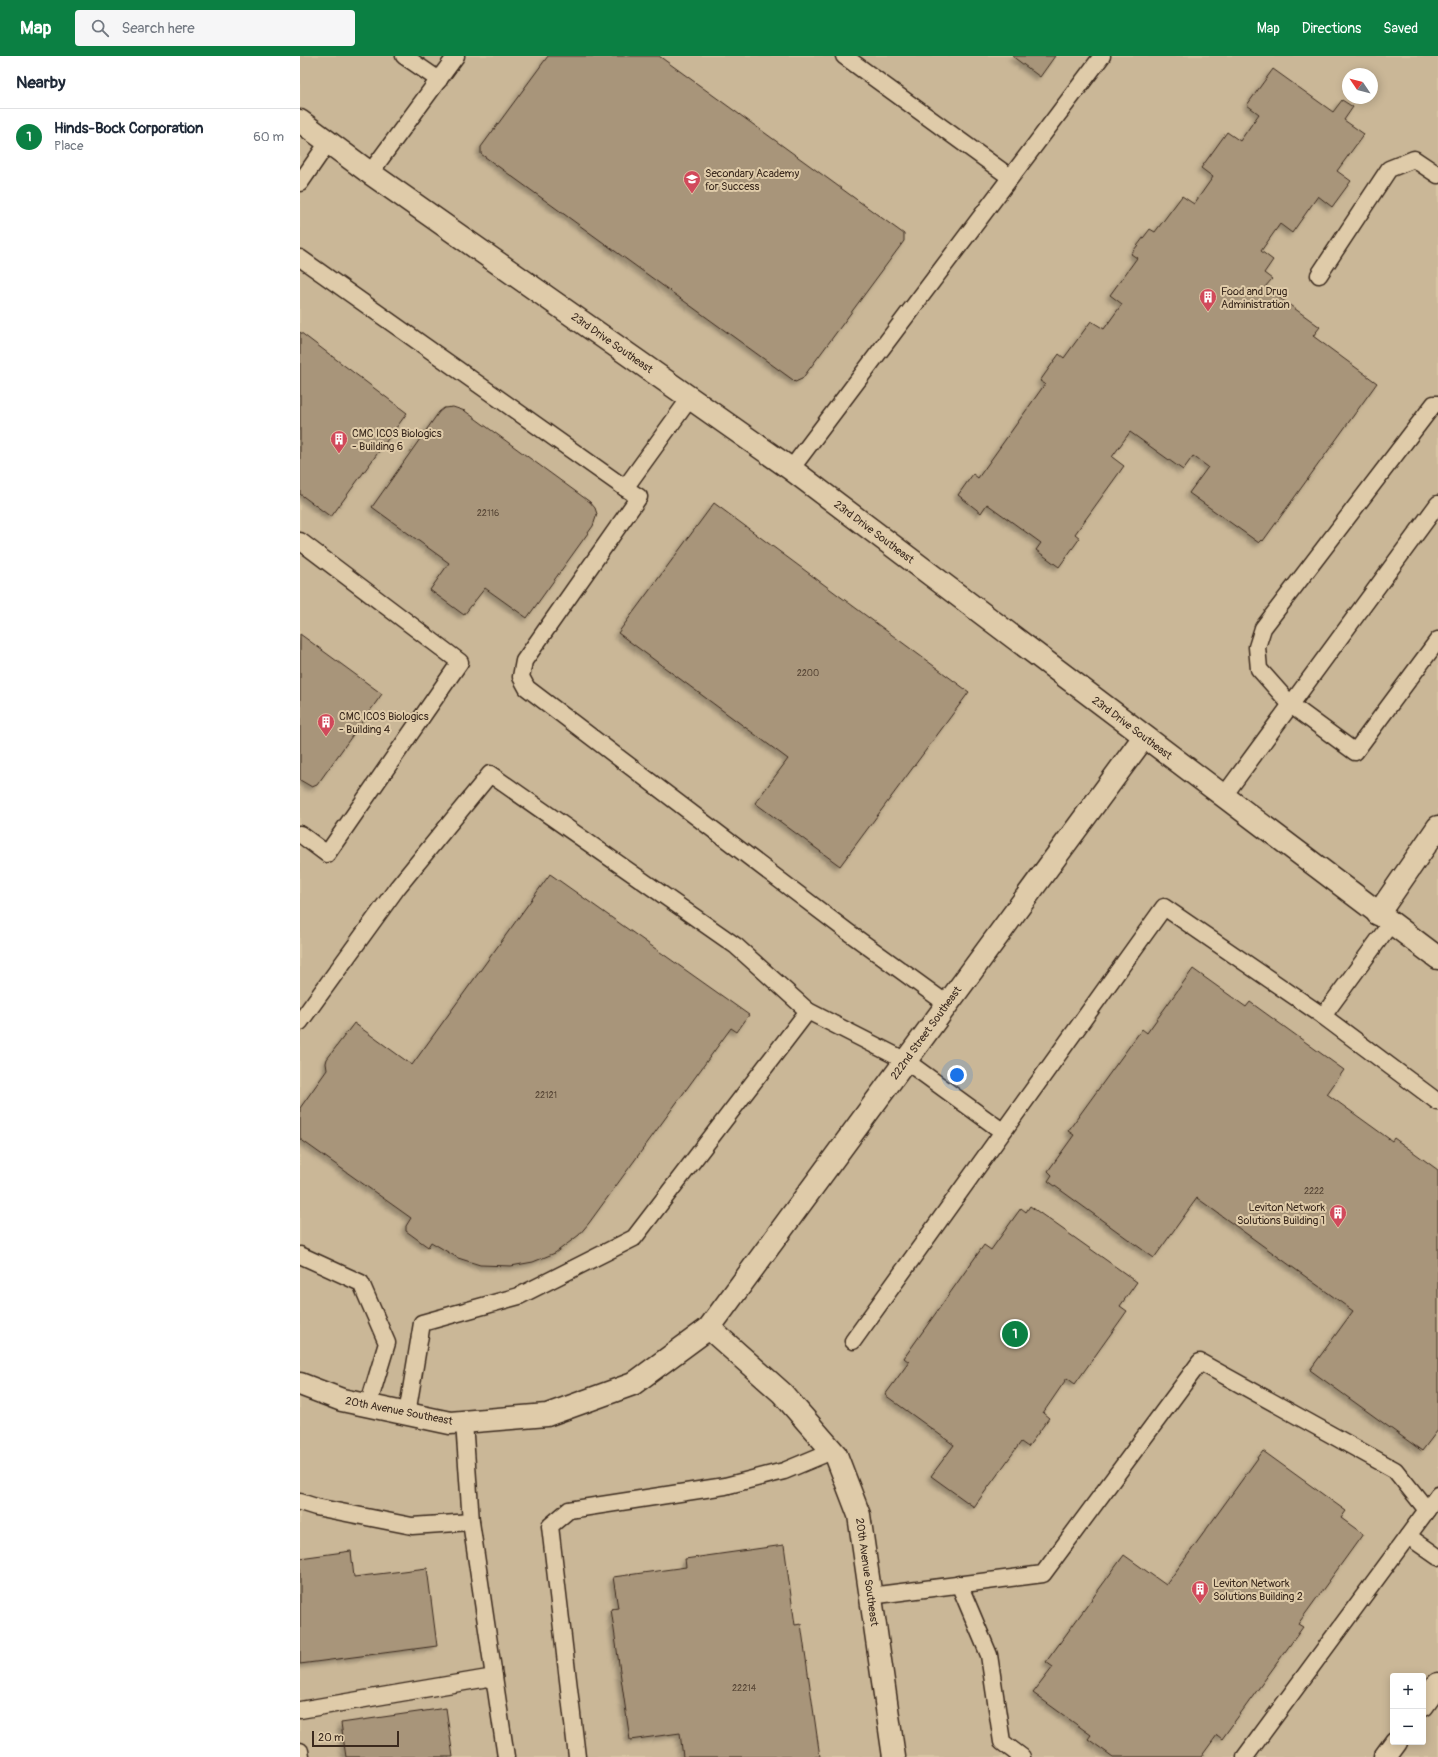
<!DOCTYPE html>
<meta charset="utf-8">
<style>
body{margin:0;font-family:Pangolin,sans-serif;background:#f6f6f7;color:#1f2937}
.controls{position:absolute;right:12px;bottom:12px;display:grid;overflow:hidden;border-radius:4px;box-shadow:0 2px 10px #0003}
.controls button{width:36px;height:36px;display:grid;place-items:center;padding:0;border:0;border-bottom:1px solid #e0e1e3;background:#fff;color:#1f2937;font:20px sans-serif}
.compass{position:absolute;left:1042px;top:12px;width:36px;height:36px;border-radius:50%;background:#fff;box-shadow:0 2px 10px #0003;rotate:305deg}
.scale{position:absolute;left:12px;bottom:10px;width:87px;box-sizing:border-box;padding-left:4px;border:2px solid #3b2a1e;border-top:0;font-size:11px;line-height:14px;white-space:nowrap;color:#3b2a1e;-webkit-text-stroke:3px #dfcba9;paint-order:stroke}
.you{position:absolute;left:657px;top:1019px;width:14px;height:14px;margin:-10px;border:3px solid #fff;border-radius:50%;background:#1a73e8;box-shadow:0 0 0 6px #1a73e833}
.badge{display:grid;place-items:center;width:26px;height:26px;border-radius:50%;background:#0b8043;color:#fff;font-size:13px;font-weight:700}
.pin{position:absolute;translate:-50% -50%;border:2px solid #fff;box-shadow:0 1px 4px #0006}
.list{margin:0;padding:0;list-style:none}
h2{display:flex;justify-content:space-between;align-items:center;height:52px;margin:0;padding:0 16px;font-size:17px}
h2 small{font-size:13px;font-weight:400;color:#747a83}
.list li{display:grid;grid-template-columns:26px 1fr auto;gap:12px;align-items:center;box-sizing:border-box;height:56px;padding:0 16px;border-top:1px solid #e0e1e3}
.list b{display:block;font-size:15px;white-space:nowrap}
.list p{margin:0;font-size:13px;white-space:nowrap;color:#747a83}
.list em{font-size:13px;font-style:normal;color:#747a83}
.icon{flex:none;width:22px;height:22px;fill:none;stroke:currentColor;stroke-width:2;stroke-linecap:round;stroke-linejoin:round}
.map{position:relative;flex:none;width:1138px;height:1701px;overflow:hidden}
header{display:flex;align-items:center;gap:24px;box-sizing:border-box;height:56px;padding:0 20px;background:#0b8043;color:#fff}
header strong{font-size:19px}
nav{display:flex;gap:22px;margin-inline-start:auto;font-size:14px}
.search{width:280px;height:36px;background:#f6f6f7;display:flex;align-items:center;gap:10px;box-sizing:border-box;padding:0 14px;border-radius:4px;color:#747a83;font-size:15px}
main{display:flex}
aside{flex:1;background:#fff}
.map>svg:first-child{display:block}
.built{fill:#cab797;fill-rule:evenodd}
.building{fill:#a8957a;stroke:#3b2a1e;filter:url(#shadow)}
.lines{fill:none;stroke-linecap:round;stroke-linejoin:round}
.lane-casing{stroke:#3b2a1e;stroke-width:19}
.street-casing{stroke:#3b2a1e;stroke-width:25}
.lane{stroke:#dfcba9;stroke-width:16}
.street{stroke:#dfcba9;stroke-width:22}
.labels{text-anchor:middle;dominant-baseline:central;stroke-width:4;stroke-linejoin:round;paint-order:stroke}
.number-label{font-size:9px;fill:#564535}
.poi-label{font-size:11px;fill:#3b2a1e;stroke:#dfcba9;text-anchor:start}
.street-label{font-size:11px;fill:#3b2a1e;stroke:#dfcba9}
</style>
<header>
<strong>Map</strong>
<div class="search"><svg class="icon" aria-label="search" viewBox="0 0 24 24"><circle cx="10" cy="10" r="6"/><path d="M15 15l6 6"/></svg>Search here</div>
<nav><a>Map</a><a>Directions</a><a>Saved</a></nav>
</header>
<main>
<aside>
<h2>Nearby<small></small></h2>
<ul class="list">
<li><span class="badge">1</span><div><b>Hinds-Bock Corporation</b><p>Place</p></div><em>60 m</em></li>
</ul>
</aside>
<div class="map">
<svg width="1138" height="1701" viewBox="0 0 1138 1701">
<defs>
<filter id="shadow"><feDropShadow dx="-3.5" dy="3.5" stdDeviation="2" flood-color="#0004"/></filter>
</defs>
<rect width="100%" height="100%" fill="#d8c5a3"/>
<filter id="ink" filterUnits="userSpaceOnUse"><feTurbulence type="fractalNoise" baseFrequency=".025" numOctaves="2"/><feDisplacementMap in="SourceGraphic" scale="8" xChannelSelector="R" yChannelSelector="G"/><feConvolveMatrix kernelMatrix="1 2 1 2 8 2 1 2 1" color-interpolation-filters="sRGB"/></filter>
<g filter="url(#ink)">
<path class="built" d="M0,0h1138v1701h-1138zM1048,18h24v24h-24zM1093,1620h30v66h-30z"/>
<g class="building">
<path d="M248,0h111l245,178v7l-102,138 -7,3 -2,-2 -312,-226v-7z"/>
<path d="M712,0h43l-15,21z"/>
<path d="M973,13l60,43 9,-12 11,7 -9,13 20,14 -27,37 14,10 -19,26 -14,-11 -26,37 -12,-9 -19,27 12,9 -9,13 8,6 -7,8 55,40 -7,9 64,47 -114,158 -1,-1 -3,3 -70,-50 19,-26 -15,-11 -10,14 -53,-38 -18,25 12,9 -49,68 5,4 -21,29 -23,-17 5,-7 -54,-39 -6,9 -23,-18 15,-21 5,4 67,-94 -5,-3 19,-27 5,4 27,-37 13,8 18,-25 -12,-9 27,-37 -6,-4 19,-25 5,3 27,-36 12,8 19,-27 -12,-9 26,-36 13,9 19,-27 -12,-9z"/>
<path d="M0,276l107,81 -76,104 -31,-23z"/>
<path d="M153,351l12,4 125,91 5,6 2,6 -4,12 -66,92 -42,-30 -21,27 -34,-25 19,-27 -77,-56 67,-95 5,-4z"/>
<path d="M414,447l255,189 -129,174 -85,-63 33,-44 -170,-126z"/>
<path d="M0,578l82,60 -65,91 -5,2 -12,-7z"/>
<path d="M250,818l199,141 -12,17 -6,-4 -142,195 -10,12 -24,18 -22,9 -22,4 -31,-1 -22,-7 -27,-16 -3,5 -22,-16v-5l5,-8 -111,-79v-31l27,-38 -1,-7 1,-4 27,-36 58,42z"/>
<path d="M893,913l53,38 4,-5 94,68 -17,24 65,47 2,-3 44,32v260l-16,21 -112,-81 43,-59 -156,-113 -43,60 -106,-77 4,-6 -4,-4 26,-36 -6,-4 74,-102 5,4z"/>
<path d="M730,1150l107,76 -17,24 7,5 -52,73 -8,-6 -24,35 6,5 -21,29 -7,-5 -47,65 -43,-31 23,-31 -69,-50 24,-33 -5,-4 80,-113 7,5 30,-42 5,4z"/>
<path d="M963,1395l83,60 -5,7 22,16 -65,90 5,3 -81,112 -5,-4 -16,22h-88l-25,-18 3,-4 -58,-42 20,-26 -7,-5 78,-107 42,30z"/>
<path d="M484,1489l11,80 6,-1 19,133h-137l-3,-24 -50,7 -19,-131 7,-1 -5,-31 73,-10 -1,-8z"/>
<path d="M51,1495l3,26 73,-9 10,78 -137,18v-106z"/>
<path d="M146,1652l7,49h-107l-5,-34z"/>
</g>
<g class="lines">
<g class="lane-casing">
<g id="lane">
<path d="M104,0l35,24"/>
<path d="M544,0l166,121"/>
<path d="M70,117l86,-117"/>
<path d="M0,127l29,-42"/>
<path d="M0,202l325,230 65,-90"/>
<path d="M1019,219l70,-106 25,-10 24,16"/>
<path d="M1138,348h-4l-171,224 -6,19 2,22 32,36 64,47 83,-112"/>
<path d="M491,413l311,-413"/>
<path d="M325,432l14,9 -115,164 -3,16 6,11 321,244 99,72"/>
<path d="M0,485l160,121 -133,192 -27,-20"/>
<path d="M923,741l215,-293"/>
<path d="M508,955l98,50 96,70"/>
<path d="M1023,960l68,-93"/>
<path d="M0,966l97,-134 93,-114 246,172 72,65 -174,227 -115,58 -97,27 -15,91"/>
<path d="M0,1199l61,28 26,60 -19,63"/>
<path d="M553,1285l311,-434 159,109 115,86"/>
<path d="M164,1366l7,100 35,235"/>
<path d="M0,1446l16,5 96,19 59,-4"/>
<path d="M1127,1454l11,-15"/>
<path d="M1108,1480l30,21"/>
<path d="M659,1528l30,71 13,87 20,15"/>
<path d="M570,1540l173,-22 157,-212 195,108 32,40 -182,247"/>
<path d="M0,1654l194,-33"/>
<path d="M0,1695l1,6"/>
<path d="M277,1701l-27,-231 19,-16 156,-24 59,-15 48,-20"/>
</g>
</g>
<g class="street-casing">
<g id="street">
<path d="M0,65l70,52 421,296 647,489"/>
<path d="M1078,858l60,-87"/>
<path d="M409,1272l73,65 54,62 23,60 35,242"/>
<path d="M0,1328l42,16 108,23 97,-8 86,-31 76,-56 435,-591"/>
<path d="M1123,1649l15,-21"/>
<path d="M1085,1701l11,-15"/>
</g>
</g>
<use href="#lane" class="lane"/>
<use href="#street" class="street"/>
</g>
</g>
<defs>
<g id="school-pin" transform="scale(0.9)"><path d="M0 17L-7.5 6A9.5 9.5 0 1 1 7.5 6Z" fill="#d1495b" stroke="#dfcba9"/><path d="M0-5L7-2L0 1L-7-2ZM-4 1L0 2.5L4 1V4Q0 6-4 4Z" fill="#fff"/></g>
<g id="building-pin" transform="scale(0.9)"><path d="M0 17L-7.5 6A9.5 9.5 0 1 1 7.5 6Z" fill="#d1495b" stroke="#dfcba9"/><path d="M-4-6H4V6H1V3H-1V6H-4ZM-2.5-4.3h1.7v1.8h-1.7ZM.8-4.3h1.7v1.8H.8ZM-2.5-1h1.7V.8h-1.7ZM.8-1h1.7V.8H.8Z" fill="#fff"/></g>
</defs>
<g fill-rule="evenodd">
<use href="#school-pin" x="392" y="123"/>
<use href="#building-pin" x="908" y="241"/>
<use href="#building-pin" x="39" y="383"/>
<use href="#building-pin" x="26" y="666"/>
<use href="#building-pin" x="1038" y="1157"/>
<use href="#building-pin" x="900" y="1533"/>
</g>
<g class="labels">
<g class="number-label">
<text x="188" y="457">22116</text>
<text x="508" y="617">2200</text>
<text x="246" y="1039">22121</text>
<text x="1014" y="1135">2222</text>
<text x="444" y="1632">22214</text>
</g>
<g class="poi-label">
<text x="405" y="117">Secondary Academy<tspan x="405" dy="13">for Success</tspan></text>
<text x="921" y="235">Food and Drug<tspan x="921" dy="13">Administration</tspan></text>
<text x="52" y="377">CMC ICOS Biologics<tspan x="52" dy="13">- Building 6</tspan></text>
<text x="39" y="660">CMC ICOS Biologics<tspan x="39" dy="13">- Building 4</tspan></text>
<text x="1025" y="1151" text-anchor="end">Leviton Network<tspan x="1025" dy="13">Solutions Building 1</tspan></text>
<text x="913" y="1527">Leviton Network<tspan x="913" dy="13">Solutions Building 2</tspan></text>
</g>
<g class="street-label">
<text transform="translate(312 287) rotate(35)">23rd Drive Southeast</text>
<text transform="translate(574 476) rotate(37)">23rd Drive Southeast</text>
<text transform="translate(832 672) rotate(37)">23rd Drive Southeast</text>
<text transform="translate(626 977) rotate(-54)">222nd Street Southeast</text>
<text transform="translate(99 1355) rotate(11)">20th Avenue Southeast</text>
<text transform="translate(567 1516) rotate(82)">20th Avenue Southeast</text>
</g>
</g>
</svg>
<div class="controls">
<button>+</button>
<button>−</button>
</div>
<svg class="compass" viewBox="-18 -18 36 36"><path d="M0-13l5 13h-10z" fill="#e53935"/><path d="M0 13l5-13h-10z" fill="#747a83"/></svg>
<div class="scale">20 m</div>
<div class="you"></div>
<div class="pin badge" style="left:715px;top:1278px">1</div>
</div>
</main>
